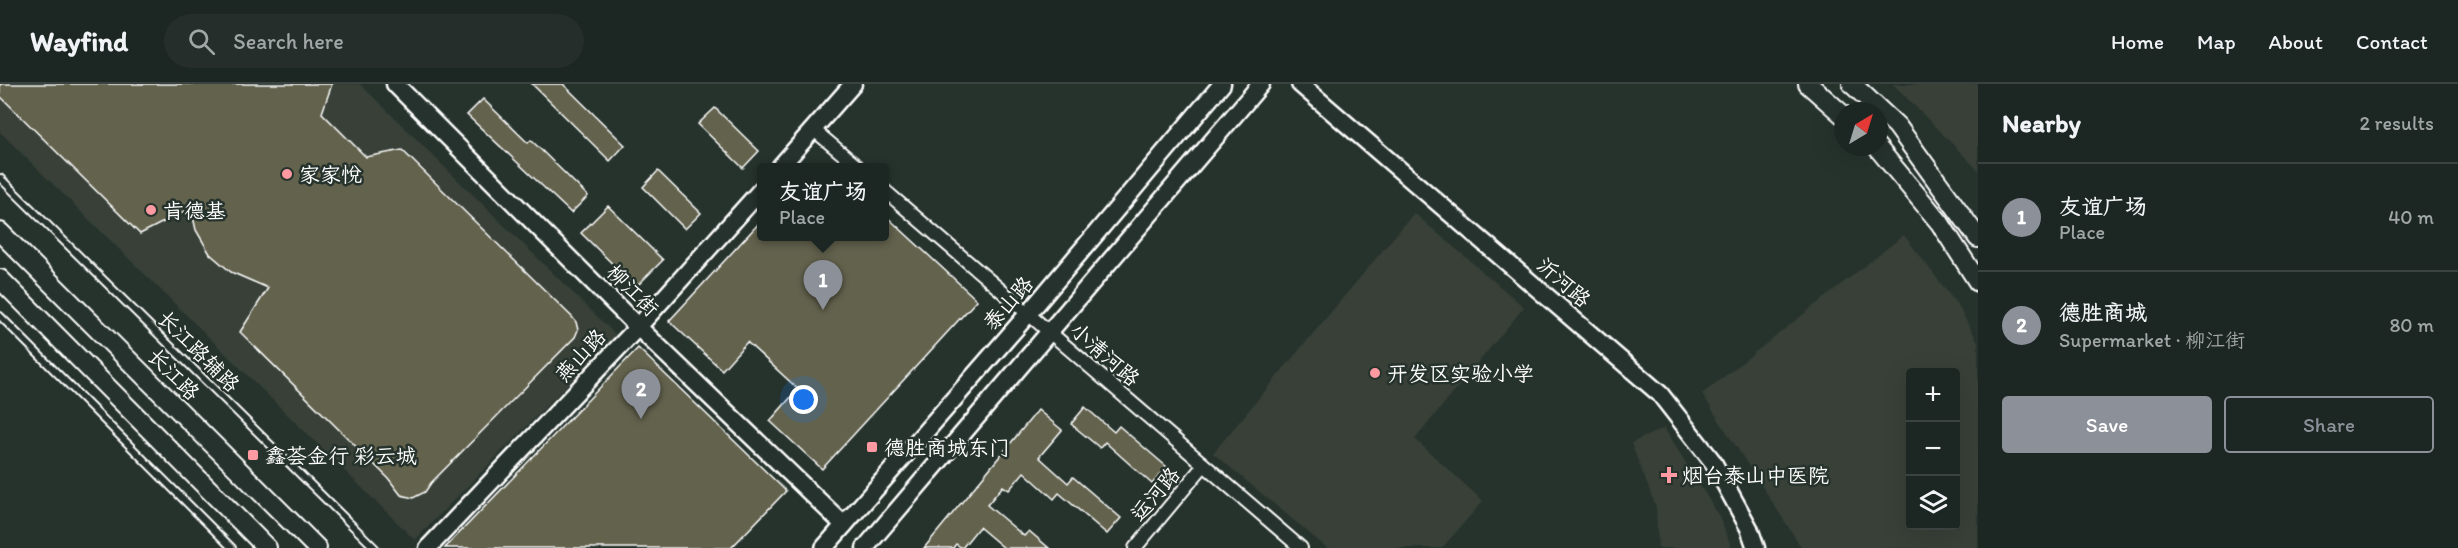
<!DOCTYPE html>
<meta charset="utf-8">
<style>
body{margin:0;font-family:Itim,"LXGW WenKai TC",sans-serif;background:#252e2a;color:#f1f3f6}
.controls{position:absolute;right:18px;bottom:18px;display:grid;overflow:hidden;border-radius:6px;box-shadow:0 6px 24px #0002}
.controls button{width:54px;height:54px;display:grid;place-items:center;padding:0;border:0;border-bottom:2px solid #3a4340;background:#1c2622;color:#f1f3f6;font:30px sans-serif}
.compass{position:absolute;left:1834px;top:18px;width:54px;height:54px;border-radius:50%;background:#1c2622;box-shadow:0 6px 24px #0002;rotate:38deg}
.you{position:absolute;left:804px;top:316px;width:21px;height:21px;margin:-15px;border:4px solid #fff;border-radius:50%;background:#1a73e8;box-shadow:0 0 0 9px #1a73e833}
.badge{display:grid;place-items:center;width:39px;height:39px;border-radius:50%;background:#8c9099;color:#fff;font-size:20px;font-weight:700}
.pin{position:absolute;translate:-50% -50px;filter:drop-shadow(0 2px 3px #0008)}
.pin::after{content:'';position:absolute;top:32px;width:21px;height:18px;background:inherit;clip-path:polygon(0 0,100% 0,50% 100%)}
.popup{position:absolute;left:757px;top:79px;width:132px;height:78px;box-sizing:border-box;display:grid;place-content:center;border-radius:6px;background:#1c2622;filter:drop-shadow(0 2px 4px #0005);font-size:20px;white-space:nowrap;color:#a0a5a5}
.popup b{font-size:22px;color:#f1f3f6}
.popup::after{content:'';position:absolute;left:50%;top:100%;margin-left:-12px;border:12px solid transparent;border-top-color:#1c2622}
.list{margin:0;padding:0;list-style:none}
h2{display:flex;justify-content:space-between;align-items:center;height:78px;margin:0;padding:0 24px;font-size:26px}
h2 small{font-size:20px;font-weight:400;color:#a0a5a5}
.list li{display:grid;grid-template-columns:39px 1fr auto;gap:18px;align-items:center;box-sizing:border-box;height:108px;padding:0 24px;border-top:2px solid #3a4340}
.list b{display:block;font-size:22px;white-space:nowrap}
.list p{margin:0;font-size:20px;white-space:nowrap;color:#a0a5a5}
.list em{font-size:20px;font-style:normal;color:#a0a5a5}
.actions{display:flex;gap:12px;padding:18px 24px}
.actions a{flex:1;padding:14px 0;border:2px solid #8c9099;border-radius:6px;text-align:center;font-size:21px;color:#8c9099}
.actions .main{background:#8c9099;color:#fff}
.icon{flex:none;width:33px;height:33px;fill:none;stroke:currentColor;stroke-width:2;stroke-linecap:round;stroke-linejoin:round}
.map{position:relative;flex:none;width:1978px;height:464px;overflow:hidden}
header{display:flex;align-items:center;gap:36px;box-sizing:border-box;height:84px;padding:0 30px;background:#1c2622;border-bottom:2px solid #3a4340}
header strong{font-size:28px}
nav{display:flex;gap:33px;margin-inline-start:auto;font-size:21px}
.search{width:420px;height:54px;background:#252e2a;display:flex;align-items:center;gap:15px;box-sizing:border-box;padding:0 21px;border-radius:33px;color:#a0a5a5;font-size:22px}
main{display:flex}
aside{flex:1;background:#1c2622}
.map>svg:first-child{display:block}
.built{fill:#384137;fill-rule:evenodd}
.building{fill:#63624d;stroke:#fff;stroke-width:1.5}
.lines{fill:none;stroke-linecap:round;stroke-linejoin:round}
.lane-casing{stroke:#fff;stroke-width:10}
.street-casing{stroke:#fff;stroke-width:16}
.secondary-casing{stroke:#fff;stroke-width:21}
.primary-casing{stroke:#fff;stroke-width:22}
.lane{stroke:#26332d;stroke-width:6}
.street{stroke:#26332d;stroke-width:12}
.secondary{stroke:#26332d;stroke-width:16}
.primary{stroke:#26332d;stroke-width:18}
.poi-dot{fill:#ff9aa2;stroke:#26332d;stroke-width:2}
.labels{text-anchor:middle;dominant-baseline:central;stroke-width:5;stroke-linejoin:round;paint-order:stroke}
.poi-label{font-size:21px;fill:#fff;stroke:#26332d;text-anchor:start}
.street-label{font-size:21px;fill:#fff;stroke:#26332d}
</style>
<header>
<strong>Wayfind</strong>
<div class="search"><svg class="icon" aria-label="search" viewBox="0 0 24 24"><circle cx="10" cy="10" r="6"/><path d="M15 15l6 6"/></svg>Search here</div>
<nav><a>Home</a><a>Map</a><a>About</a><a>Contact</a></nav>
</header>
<main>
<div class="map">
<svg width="1978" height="464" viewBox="0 0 1978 464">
<rect width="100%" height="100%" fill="#26332d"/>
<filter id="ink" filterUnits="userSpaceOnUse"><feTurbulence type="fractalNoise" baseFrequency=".0167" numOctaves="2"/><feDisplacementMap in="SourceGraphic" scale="12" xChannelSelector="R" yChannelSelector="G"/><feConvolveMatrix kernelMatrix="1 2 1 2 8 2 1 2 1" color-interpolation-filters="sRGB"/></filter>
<g filter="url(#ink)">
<g class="built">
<path d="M0,0h360l256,251 -201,205 -415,-408z"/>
<path d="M1893,0h85v86z"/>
<path d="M1414,129l110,94 -109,132 68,62 -41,47h-115l-114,-95z"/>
<path d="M1904,151l54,71 20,36v206h-176l-100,-154zM1910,288h46v154h-46z"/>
<path d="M1664,344l54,86 14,34h-74l-2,-41 -25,-64z"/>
</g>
<g class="building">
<path d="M0,0h332l-10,29 44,44 36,-7 170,167 4,5 2,8 -3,7 -144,146 -6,9 -12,6 -12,-3 -13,-17 -148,-146 28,-44 -37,-16 -21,-18 -14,-24 -5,-22 -51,26 -140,-138z"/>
<path d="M532,0h31l62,61 -15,16z"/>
<path d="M483,15l45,44 3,-3 57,56 -17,17 -104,-98z"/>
<path d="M715,24l44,43 -16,17 -45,-44z"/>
<path d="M658,87l43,42 -16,16 -42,-42z"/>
<path d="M608,122l55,54 -27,27 -55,-54z"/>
<path d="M885,131l92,85 -155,169 -52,-48 28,-32 -51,-47 -25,28 -53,-49 93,-101v17h123z"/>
<path d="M638,264l148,143 -55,57h-286z"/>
<path d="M1085,323l29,25 5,-6 48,41 -15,17 -47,-42 -5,6 -29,-24z"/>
<path d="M1038,326l24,20 -23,27 29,26 5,-6 48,41 -14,16 -48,-41 -5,6 -30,-27 -15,18 -6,-4 -16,19 37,31 5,-5 20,17h-45l-25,-21 -17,21 -6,-4 -3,4h-29z"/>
</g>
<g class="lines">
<g class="lane-casing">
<g id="lane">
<path d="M0,94l375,370"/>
<path d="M0,232l232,232"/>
</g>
</g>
<g class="street-casing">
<g id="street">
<path d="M814,46l44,37"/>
<path d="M884,106l417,358"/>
<path d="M1135,464l69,-83"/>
</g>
</g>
<g class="secondary-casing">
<g id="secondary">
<path d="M395,0l243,243 206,198"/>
<path d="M1300,0l360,310 53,68 36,66 7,20"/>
<path d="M780,83l73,-83"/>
<path d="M428,464l210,-221 124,-138"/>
<path d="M824,464l204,-234 194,-230"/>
<path d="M865,464l396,-464"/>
</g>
</g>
<g class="primary-casing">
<g id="primary">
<path d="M1808,0l35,31"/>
<path d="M1852,0l45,42 81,112"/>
<path d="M1877,63l63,76 38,59"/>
<path d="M0,148l317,316"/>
<path d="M0,195l267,269"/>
</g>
</g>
<use href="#lane" class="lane"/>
<use href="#street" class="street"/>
<use href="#secondary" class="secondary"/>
<use href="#primary" class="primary"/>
</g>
</g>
<g class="poi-dot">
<circle cx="287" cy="90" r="6"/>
<circle cx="151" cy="126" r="6"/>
<circle cx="1375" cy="289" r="6"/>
<rect x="866" y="357" width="12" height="12" rx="3"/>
<rect x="247" y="365" width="12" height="12" rx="3"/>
<path d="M1666 382h6v6h6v6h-6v6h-6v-6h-6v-6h6z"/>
</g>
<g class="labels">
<g class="poi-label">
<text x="299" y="90">家家悦</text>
<text x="163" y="126">肯德基</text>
<text x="1387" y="289">开发区实验小学</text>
<text x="884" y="363">德胜商城东门</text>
<text x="265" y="371">鑫荟金行 彩云城</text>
<text x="1682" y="391">烟台泰山中医院</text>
</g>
<g class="street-label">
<text transform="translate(1564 198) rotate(41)">沂河路</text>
<text transform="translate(633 206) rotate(45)">柳江街</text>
<text transform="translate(1008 219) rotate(-49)">泰山路</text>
<text transform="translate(199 267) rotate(45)">长江路辅路</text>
<text transform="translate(1105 270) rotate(41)">小清河路</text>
<text transform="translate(580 271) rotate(-47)">燕山路</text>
<text transform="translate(174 290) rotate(45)">长江路</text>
<text transform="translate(1155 410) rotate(-50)">运河路</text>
</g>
</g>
</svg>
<div class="controls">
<button>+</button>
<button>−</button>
<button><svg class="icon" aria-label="layers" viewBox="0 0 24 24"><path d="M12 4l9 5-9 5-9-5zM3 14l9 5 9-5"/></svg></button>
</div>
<svg class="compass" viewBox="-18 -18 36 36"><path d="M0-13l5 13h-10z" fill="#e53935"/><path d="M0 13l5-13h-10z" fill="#a0a5a5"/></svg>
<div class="you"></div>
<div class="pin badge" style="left:823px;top:226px">1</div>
<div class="popup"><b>友谊广场</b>Place</div>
<div class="pin badge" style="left:641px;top:335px">2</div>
</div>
<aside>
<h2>Nearby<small>2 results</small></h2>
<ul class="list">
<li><span class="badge">1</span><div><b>友谊广场</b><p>Place</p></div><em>40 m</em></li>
<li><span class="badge">2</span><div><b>德胜商城</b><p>Supermarket · 柳江街</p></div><em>80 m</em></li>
</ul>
<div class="actions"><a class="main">Save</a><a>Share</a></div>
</aside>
</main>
